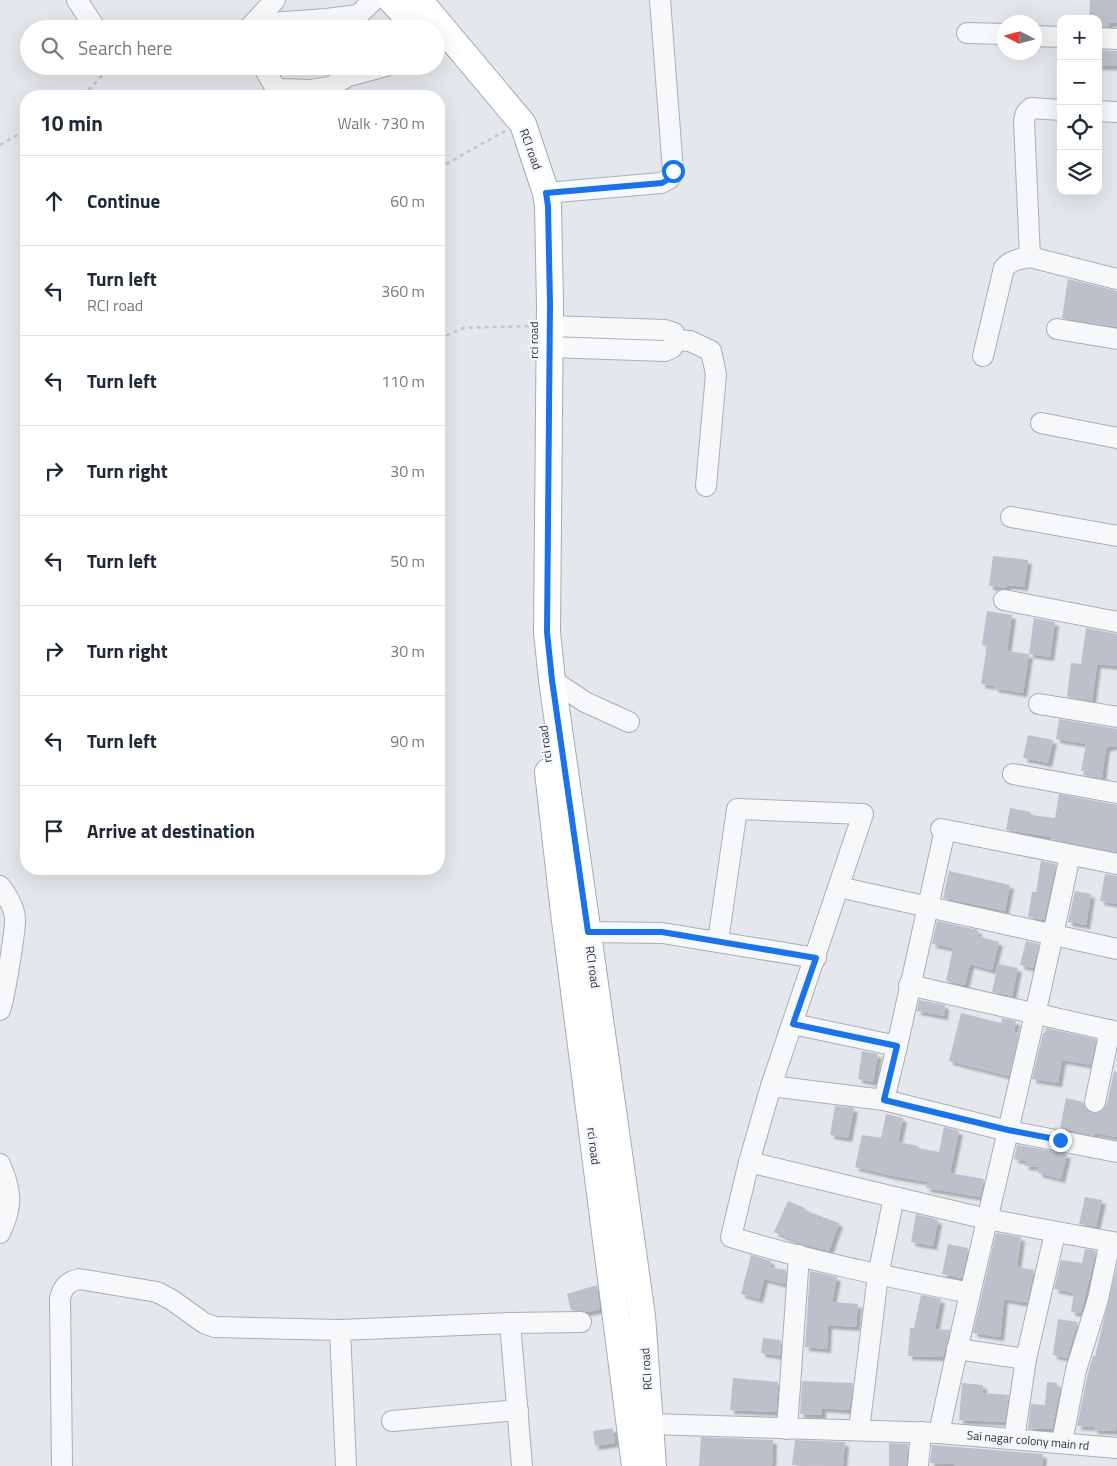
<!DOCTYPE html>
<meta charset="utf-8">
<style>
body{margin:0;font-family:"Titillium Web",sans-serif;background:#f2f2f3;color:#1f2937}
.controls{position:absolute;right:15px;top:15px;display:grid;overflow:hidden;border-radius:10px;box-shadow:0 5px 20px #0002}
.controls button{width:45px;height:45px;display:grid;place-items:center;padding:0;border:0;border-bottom:1px solid #e0e1e3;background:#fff;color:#1f2937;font:25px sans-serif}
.compass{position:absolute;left:997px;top:15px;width:45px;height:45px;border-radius:50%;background:#fff;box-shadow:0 5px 20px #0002;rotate:276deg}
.stop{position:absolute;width:15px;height:15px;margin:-11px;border:4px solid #1a73e8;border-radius:50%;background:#fff}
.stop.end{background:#1a73e8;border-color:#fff;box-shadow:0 1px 5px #0008}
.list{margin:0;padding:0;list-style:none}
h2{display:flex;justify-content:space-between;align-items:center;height:65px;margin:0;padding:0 20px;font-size:21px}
h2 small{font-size:16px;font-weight:400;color:#747a83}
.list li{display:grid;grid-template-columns:32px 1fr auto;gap:15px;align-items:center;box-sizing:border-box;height:90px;padding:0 20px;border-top:1px solid #e0e1e3}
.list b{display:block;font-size:19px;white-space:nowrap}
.list p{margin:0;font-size:16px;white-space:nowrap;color:#747a83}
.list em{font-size:16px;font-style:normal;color:#747a83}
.icon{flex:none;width:28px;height:28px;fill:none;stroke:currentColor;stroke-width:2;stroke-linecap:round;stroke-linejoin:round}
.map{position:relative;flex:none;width:1117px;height:1466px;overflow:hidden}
.search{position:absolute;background:#fff;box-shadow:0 5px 20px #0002;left:20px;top:20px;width:425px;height:55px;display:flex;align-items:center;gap:12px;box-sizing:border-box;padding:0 18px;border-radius:28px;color:#747a83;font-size:19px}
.panel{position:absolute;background:#fff;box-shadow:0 5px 20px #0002;left:20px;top:90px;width:425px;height:785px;border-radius:20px}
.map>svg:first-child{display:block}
.building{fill:#bbc0ca;filter:url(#shadow)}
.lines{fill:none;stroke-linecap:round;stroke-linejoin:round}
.minor-casing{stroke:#a9aeb7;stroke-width:22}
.major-casing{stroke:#a3abb8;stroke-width:28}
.path{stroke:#c2c5cb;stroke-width:2.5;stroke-dasharray:4 4;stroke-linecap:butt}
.minor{stroke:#f7f8fa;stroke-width:20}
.major{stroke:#fff;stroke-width:26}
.route{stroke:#1a73e8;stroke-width:6}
.labels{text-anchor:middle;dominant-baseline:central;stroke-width:4.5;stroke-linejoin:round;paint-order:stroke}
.street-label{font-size:12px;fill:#2b3445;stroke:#f4f6f9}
</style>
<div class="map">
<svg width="1117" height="1466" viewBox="0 0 1117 1466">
<defs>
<filter id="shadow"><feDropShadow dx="4" dy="4" stdDeviation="1" flood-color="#0004"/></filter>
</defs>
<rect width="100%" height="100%" fill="#e4e7ec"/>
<g class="building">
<path d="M1090,0h27v23h-8l-1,4 -10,-1v-7h-9z"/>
<path d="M1098,50l19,1v15h-19z"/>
<path d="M1068,279l49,12v36l-55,-9z"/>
<path d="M993,556l35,4 -4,27 -17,-2 -1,3 -17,-2z"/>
<path d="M987,611l25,4 -5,36 22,3 -6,39 -29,-5 1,-2 -14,-2 6,-38 -5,-1z"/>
<path d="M1034,618l21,4 -5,35 -21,-3z"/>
<path d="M1086,628l31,6v32l-20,-2 -5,37 -25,-4 4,-34 10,1z"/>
<path d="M1059,719l58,10v18l-8,-1v2l-3,-1 -4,31 -19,-3 1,-4h-3l5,-27 -30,-5z"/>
<path d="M1028,735l25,5 -5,23 -25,-5z"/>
<path d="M1059,794l58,11v47l-66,-13v-2l-45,-7 4,-22 21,4v3l24,3z"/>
<path d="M1041,861l15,3 -12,56 -16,-3 4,-25h4z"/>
<path d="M949,871l61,14 -5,26 -62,-13z"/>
<path d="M1105,874l12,2v28l-17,-3z"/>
<path d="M1075,891l16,3 -5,31 -18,-3z"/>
<path d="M937,921l41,9 -1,6 22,6 -7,28 -22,-6 -5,21 -19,-4 7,-33 -21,-4z"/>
<path d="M1026,941l13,3 -6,24 -13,-3z"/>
<path d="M998,964l20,4 -6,28 -20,-4z"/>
<path d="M919,1000l26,5 -1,11 -27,-5z"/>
<path d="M961,1013l40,10 1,-5 14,3 -2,11 5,1 -10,43 -60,-15z"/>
<path d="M1046,1028l50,11 -5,26 -29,-5 -4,23 -26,-4 11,-46h2z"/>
<path d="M862,1051l16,3 -5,28 -15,-3z"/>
<path d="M1114,1071l3,1v65l-22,-4 -1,3 -34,-8 6,-30 17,4 4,8 5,3h6l5,-3 4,-6z"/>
<path d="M835,1106l19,2 -6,30 -18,-3z"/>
<path d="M886,1114l17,4 -5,24 20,4v2l21,4 5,-25 15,4 -9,42 34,6 -4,18 -54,-9 2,-6 -35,-6 -38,-9 7,-32 19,3z"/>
<path d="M1017,1145l50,9 -6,25 -23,-6 1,-6 -14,-1v-5l-11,-2z"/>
<path d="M1085,1197l17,3 -6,27 -17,-3z"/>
<path d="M788,1201l17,7 -1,2 35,13 -10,28 -23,-6 -32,-13z"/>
<path d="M916,1214l22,6 -5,26 -22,-4z"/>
<path d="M996,1233l25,4 -4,30 17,3 -7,33 -23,-4 -4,38 -27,-4z"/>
<path d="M948,1244l20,4 -6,30 -20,-4z"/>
<path d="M1085,1249l11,2 -15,62 -10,-1 3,-19 -20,-4 7,-29 21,3z"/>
<path d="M751,1255l20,6 -1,6 16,3 -1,14 -21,-5 -5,20 -18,-5z"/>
<path d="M1117,1266l-1,165 -22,-1v-3l-17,-1 11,-53 5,-17h2z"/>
<path d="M810,1271l27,6 -5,25 26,2 -2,23 -28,-2 -1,24 -22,-2z"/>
<path d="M597,1285l3,24 -13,3 -16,-2 -4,-16z"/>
<path d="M921,1295l20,4 -6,30 15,1 -7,27 -35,-1 2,-28h4z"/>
<path d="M1058,1319l20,3 -11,36 -14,-3z"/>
<path d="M763,1338l18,2 -1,16 -19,-3z"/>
<path d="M733,1378l45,4 -2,30 -46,-2z"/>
<path d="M802,1381l51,2 -4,27 -27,-2v7l-22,-1z"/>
<path d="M1047,1382l10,1v5l3,1 -8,40h-24l3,-25 14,1z"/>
<path d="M962,1383l21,2v8l26,2 -4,27 -46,-2z"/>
<path d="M613,1428l2,15 -20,3 -2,-15z"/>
<path d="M701,1437l72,3 -1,26h-73z"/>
<path d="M795,1440l50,2 -2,24 -51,-1z"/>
<path d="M889,1443l19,1 -2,22h-17z"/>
<path d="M932,1445l111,9 -1,12h-88v-2l-24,-1z"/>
</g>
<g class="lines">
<g class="minor-casing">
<g id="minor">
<path d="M77,0l19,29"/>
<path d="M249,28l26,-28"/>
<path d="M255,29l-1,-5 73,-5 31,-4 16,-15"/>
<path d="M967,33l37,1"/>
<path d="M1034,36l27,1"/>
<path d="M1098,38l19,1"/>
<path d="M263,66l13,23 35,1 19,-3 18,-11 38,-10"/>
<path d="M1098,111l19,1"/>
<path d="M546,193l115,-10 8,-4 4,-8 -13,-171"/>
<path d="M1030,257l-6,-136 2,-8 5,-5 30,2"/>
<path d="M1057,329l60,10"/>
<path d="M676,340l14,1 21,10 5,23 -10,112"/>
<path d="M549,347l116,4 7,-3 4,-8 -2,-7 -9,-3 -115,-4"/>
<path d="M983,356l21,-88c7,-8 15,-9 26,-11l87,22"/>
<path d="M1041,423l76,15"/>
<path d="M1011,517l106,19"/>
<path d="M1004,600l113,22"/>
<path d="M552,680l33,22 44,20"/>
<path d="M1039,704l78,13"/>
<path d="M1013,774l104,19"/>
<path d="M941,829l176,35"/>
<path d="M0,886c6,8 14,21 15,32 1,10 -11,83 -15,92"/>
<path d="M839,887l278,62"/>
<path d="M588,932l74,1 154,25"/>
<path d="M718,941l19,-132 126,5 -92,272 -22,76 -18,75c78,24 159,40 239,56"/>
<path d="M909,985l208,47"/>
<path d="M793,1024l104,22 -13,54"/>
<path d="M897,1046l48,-216"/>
<path d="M771,1086l113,14 124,31 109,21"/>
<path d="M1095,1102l15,-72"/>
<path d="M749,1162l145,35 -16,78 -19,155"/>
<path d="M0,1164c12,28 13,41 0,69"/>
<path d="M894,1197l93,22 130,24"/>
<path d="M510,1323l12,143"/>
<path d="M957,1349l69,10"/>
<path d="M392,1421l126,-11"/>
<path d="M650,1424l289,9c41,-193 91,-384 131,-578"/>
<path d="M787,1429l12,-174"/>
<path d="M939,1433l178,15"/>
<path d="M1014,1439l12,-80 29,-126"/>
<path d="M1062,1442l14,-72 22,-71 12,-57"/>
<path d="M62,1466l-2,-168c3,-12 8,-16 19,-19l78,13 15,8 32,23 11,4 125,3"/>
<path d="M346,1466l-6,-136 170,-7 71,-1"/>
<path d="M918,1466l3,-34"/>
</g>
</g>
<g class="major-casing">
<g id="major">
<path d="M391,0l27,29"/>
<path d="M419,0l104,124 23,69 2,13 2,98 -3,328 5,48 90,636 11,150"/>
<path d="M548,772l16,141 71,553"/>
</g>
</g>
<g class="path">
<path d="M83,96l28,-30"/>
<path d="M0,145l26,-15"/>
<path d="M439,168l66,-37"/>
<path d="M439,339l24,-11 67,-2"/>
</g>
<use href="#minor" class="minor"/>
<use href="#major" class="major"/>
</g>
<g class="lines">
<path class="route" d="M673,171l-4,8 -7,4 -116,10 2,13 2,98 -3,328 5,48 36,252h74l154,26 -23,66 104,22 -13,54 124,30 52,10"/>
</g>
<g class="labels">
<g class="street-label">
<text transform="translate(531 149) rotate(70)">RCI road</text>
<text transform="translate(533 340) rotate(-90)">rci road</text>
<text transform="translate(545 744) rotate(-97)">rci road</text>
<text transform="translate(593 967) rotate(82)">RCI road</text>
<text transform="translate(594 1146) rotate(83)">rci road</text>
<text transform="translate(646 1369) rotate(-94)">RCI road</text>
<text transform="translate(1028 1440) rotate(5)">Sai nagar colony main rd</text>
</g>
</g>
</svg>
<div class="controls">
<button>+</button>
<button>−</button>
<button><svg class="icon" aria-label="locate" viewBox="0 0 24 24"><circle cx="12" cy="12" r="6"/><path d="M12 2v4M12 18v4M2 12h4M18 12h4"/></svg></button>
<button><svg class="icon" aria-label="layers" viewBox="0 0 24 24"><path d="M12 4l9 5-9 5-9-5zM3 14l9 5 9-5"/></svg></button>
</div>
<svg class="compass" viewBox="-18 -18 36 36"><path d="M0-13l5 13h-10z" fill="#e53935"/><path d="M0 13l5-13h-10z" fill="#747a83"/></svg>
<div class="stop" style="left:673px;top:171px"></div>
<div class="stop end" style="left:1060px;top:1140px"></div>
<div class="search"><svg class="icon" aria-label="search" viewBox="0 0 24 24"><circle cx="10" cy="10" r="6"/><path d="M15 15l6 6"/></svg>Search here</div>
<section class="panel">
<h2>10 min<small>Walk · 730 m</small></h2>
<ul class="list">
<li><svg class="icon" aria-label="ahead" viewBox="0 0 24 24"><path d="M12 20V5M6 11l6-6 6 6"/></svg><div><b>Continue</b></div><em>60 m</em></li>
<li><svg class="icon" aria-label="left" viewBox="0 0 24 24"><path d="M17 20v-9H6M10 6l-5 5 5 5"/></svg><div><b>Turn left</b><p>RCI road</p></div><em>360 m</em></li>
<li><svg class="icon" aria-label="left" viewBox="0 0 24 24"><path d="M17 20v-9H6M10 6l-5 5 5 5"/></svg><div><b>Turn left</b></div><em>110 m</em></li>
<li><svg class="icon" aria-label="right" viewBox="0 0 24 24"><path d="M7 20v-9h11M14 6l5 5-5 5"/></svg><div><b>Turn right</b></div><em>30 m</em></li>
<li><svg class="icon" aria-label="left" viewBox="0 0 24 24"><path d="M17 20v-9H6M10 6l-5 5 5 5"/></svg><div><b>Turn left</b></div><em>50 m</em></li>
<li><svg class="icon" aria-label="right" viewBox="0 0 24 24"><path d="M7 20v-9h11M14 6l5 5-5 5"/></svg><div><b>Turn right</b></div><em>30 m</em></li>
<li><svg class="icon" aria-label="left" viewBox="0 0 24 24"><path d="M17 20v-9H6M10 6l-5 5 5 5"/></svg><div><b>Turn left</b></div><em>90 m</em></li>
<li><svg class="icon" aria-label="arrive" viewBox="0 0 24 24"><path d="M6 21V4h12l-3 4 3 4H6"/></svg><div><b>Arrive at destination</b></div></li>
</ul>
</section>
</div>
